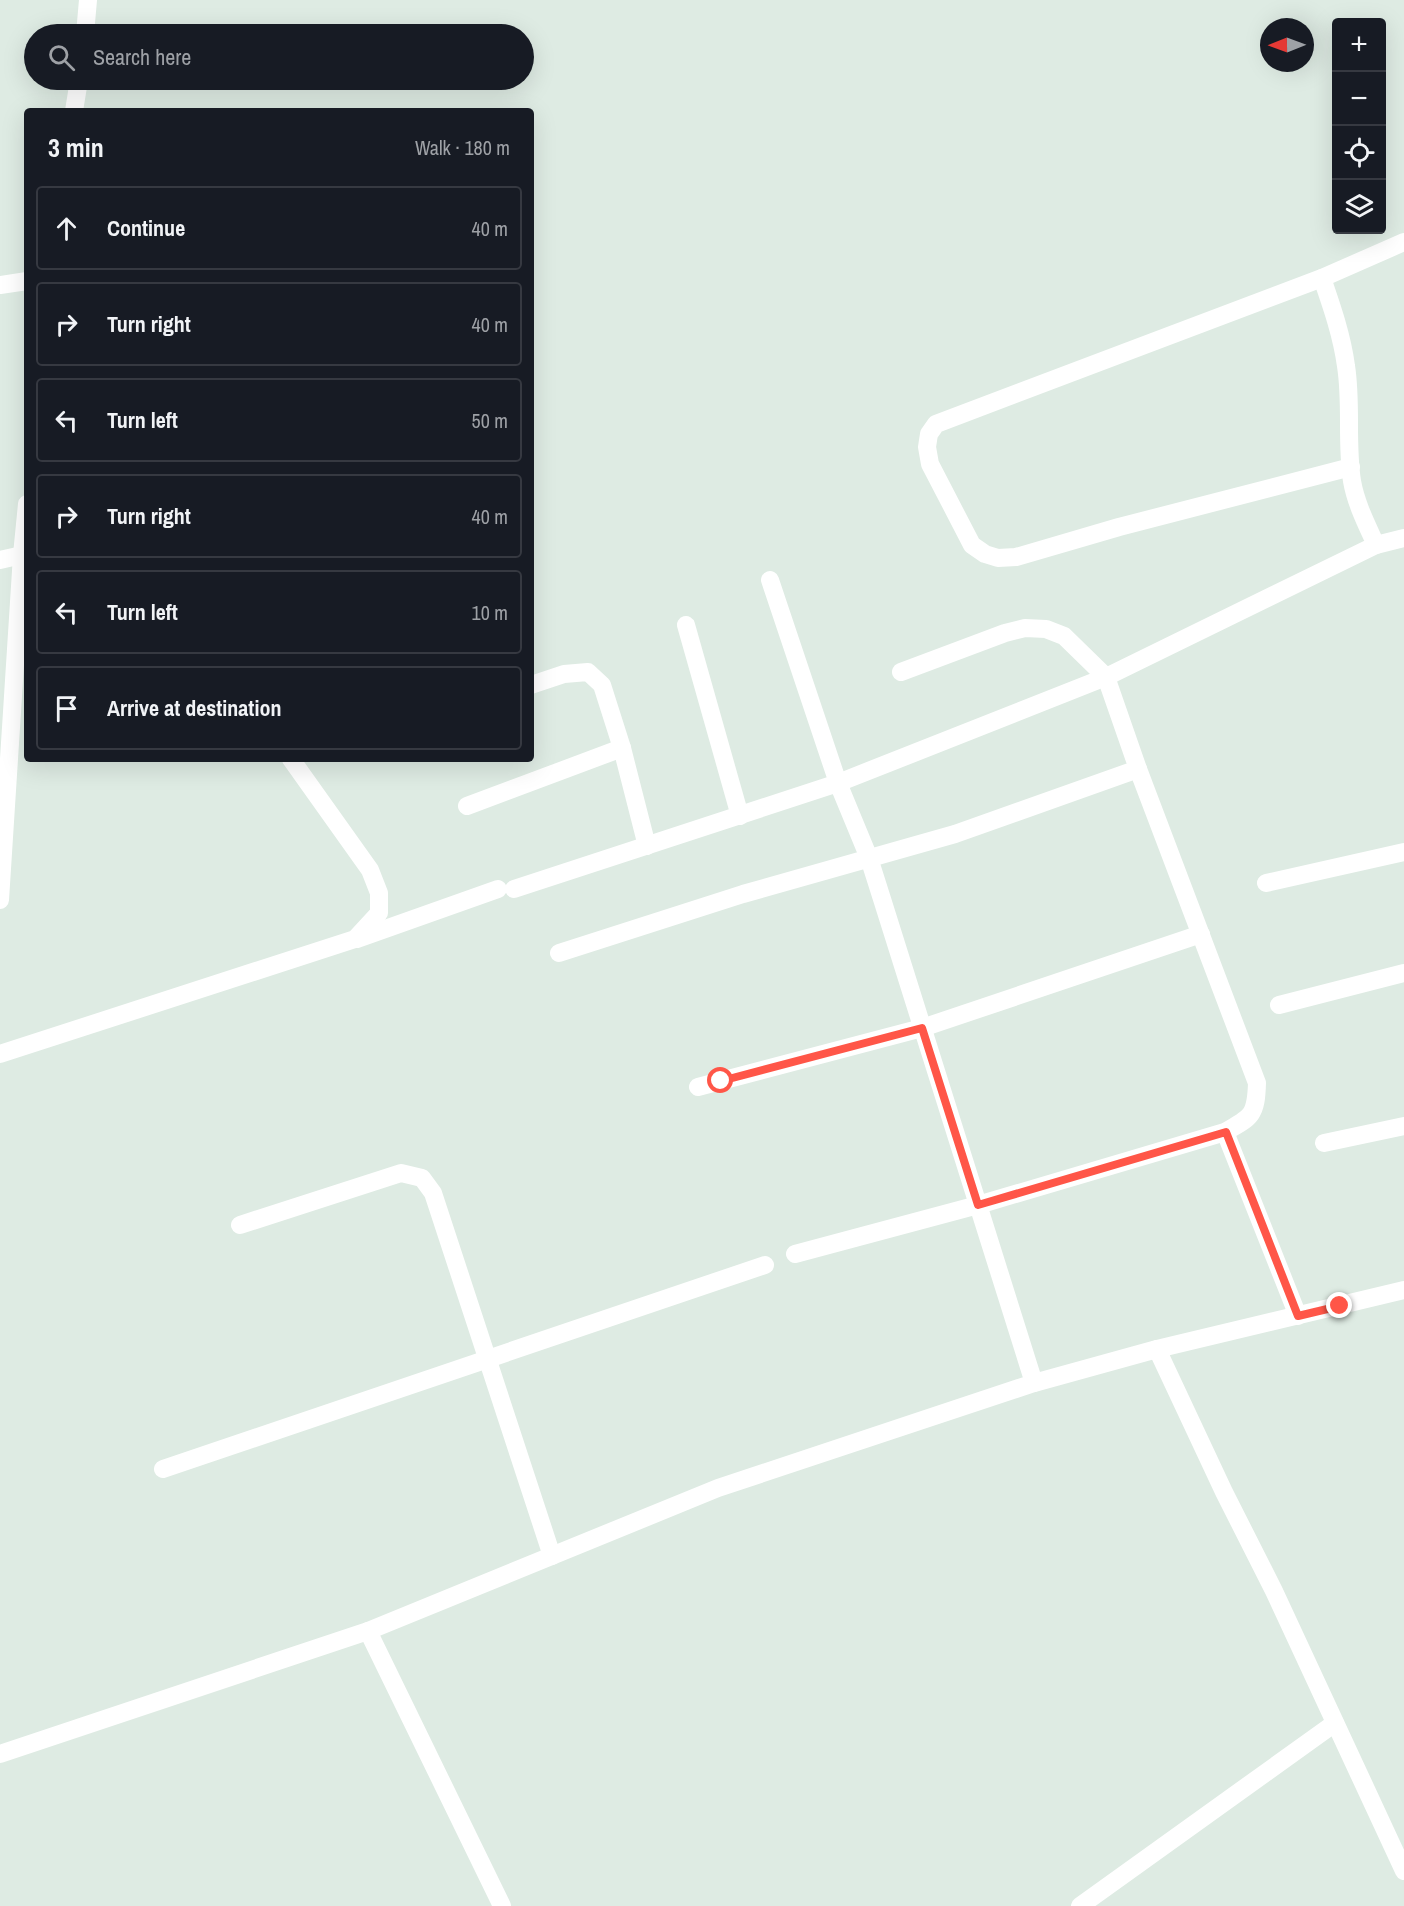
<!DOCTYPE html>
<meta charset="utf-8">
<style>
body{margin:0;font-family:"Archivo Narrow",sans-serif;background:#242831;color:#f1f3f6}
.controls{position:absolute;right:18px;top:18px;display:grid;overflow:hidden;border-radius:6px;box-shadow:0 6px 24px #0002}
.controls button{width:54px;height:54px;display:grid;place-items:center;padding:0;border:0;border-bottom:2px solid #363941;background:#171b24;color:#f1f3f6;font:30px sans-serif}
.compass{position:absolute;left:1260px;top:18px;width:54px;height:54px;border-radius:50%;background:#171b24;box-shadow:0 6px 24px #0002;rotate:269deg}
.stop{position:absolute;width:18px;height:18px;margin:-14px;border:4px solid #ff5648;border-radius:50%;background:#fff}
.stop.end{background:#ff5648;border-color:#fff;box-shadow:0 2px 6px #0008}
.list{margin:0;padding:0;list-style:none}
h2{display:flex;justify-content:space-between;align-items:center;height:78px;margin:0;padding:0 24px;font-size:26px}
h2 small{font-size:20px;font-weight:400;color:#9ea1a6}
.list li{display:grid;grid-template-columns:39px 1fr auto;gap:18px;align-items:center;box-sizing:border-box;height:84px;margin:0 12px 12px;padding:0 12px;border:2px solid #363941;border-radius:6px}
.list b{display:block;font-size:22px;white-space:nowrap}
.list em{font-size:20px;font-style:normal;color:#9ea1a6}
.icon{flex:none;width:33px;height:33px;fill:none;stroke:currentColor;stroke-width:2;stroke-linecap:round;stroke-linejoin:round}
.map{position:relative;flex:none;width:1404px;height:1906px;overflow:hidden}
.search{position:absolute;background:#171b24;box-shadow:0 6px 24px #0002;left:24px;top:24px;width:510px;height:66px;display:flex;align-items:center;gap:15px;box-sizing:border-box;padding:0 21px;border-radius:33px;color:#9ea1a6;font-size:22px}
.panel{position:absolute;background:#171b24;box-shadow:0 6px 24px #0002;left:24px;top:108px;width:510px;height:654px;border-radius:6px}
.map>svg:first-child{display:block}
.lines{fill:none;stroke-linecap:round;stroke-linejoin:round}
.minor{stroke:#fff;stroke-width:18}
.tertiary{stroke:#fff;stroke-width:18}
.route{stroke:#ff5648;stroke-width:8}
</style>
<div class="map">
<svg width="1404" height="1906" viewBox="0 0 1404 1906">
<rect width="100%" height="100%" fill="#deebe3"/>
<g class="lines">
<g class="minor">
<path d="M1322,278c10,29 20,58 24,88 6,38 0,77 6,115 4,23 15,44 24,64"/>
<path d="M0,285l27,-4"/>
<path d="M1351,467l-232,60 -103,30 -18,1 -13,-4 -13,-9 -42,-81 -3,-17 2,-13 7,-10 386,-146 82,-36"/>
<path d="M0,560l22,-5"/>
<path d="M770,580l68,203 268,-106 -42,-41 -18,-7 -21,-1 -20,5 -104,39"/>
<path d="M686,625l54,191"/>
<path d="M531,685l33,-11 24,-2 14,13 20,63"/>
<path d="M467,806l155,-58 25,98"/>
<path d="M1266,883l138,-31"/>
<path d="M357,939l141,-50"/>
<path d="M559,953l184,-59 212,-60 183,-65 -32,-92 270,-132 28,-7"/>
<path d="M1279,1005l125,-32"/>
<path d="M0,1054l355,-115 24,-26v-20l-9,-23 -79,-111"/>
<path d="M698,1087l224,-59 279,-94"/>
<path d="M1225,1132l73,184"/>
<path d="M1324,1143l80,-17"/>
<path d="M240,1225l161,-52 21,5 11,15 119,363"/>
<path d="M795,1254l183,-49 247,-73c27,-15 31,-17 32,-49l-119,-314"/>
<path d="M1404,1290l-247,59 67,143 50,99 130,280"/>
<path d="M1034,1383l123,-34"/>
<path d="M163,1469l602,-204"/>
<path d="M368,1631l134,275"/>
<path d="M0,1754l368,-123 350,-143 316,-105 -152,-484 -13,-41 -31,-75 -324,106"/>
<path d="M1080,1906l255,-183"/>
</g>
<g class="tertiary">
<path d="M85,34l3,-34"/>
<path d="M74,111l5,-31"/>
<path d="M0,900l22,-345 5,-51"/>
</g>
</g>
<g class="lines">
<path class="route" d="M721,1081l201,-53 56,177 248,-73 72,184 42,-10"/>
</g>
</svg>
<div class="controls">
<button>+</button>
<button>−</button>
<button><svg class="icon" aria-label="locate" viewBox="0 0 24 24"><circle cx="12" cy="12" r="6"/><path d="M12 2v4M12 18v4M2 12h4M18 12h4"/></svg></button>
<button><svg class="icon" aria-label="layers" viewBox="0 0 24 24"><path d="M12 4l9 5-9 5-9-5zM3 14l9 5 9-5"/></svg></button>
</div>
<svg class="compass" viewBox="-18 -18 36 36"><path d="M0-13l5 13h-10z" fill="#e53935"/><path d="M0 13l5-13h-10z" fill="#9ea1a6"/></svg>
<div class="stop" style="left:721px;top:1081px"></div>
<div class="stop end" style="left:1340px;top:1306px"></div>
<div class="search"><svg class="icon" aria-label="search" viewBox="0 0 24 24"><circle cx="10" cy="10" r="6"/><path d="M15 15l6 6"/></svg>Search here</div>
<section class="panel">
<h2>3 min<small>Walk · 180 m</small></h2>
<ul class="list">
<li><svg class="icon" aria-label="ahead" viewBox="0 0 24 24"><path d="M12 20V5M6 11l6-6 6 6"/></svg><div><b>Continue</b></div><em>40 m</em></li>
<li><svg class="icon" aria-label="right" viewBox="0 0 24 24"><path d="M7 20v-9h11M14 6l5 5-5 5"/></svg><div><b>Turn right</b></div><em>40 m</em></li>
<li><svg class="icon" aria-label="left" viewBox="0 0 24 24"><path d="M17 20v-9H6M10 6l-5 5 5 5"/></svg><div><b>Turn left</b></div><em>50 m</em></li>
<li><svg class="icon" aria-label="right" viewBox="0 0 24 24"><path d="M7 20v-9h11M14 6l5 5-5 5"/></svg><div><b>Turn right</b></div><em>40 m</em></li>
<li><svg class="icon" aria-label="left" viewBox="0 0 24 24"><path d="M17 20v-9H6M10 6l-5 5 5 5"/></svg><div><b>Turn left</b></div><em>10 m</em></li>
<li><svg class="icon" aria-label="arrive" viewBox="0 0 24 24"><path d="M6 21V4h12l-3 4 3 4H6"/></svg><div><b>Arrive at destination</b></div></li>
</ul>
</section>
</div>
